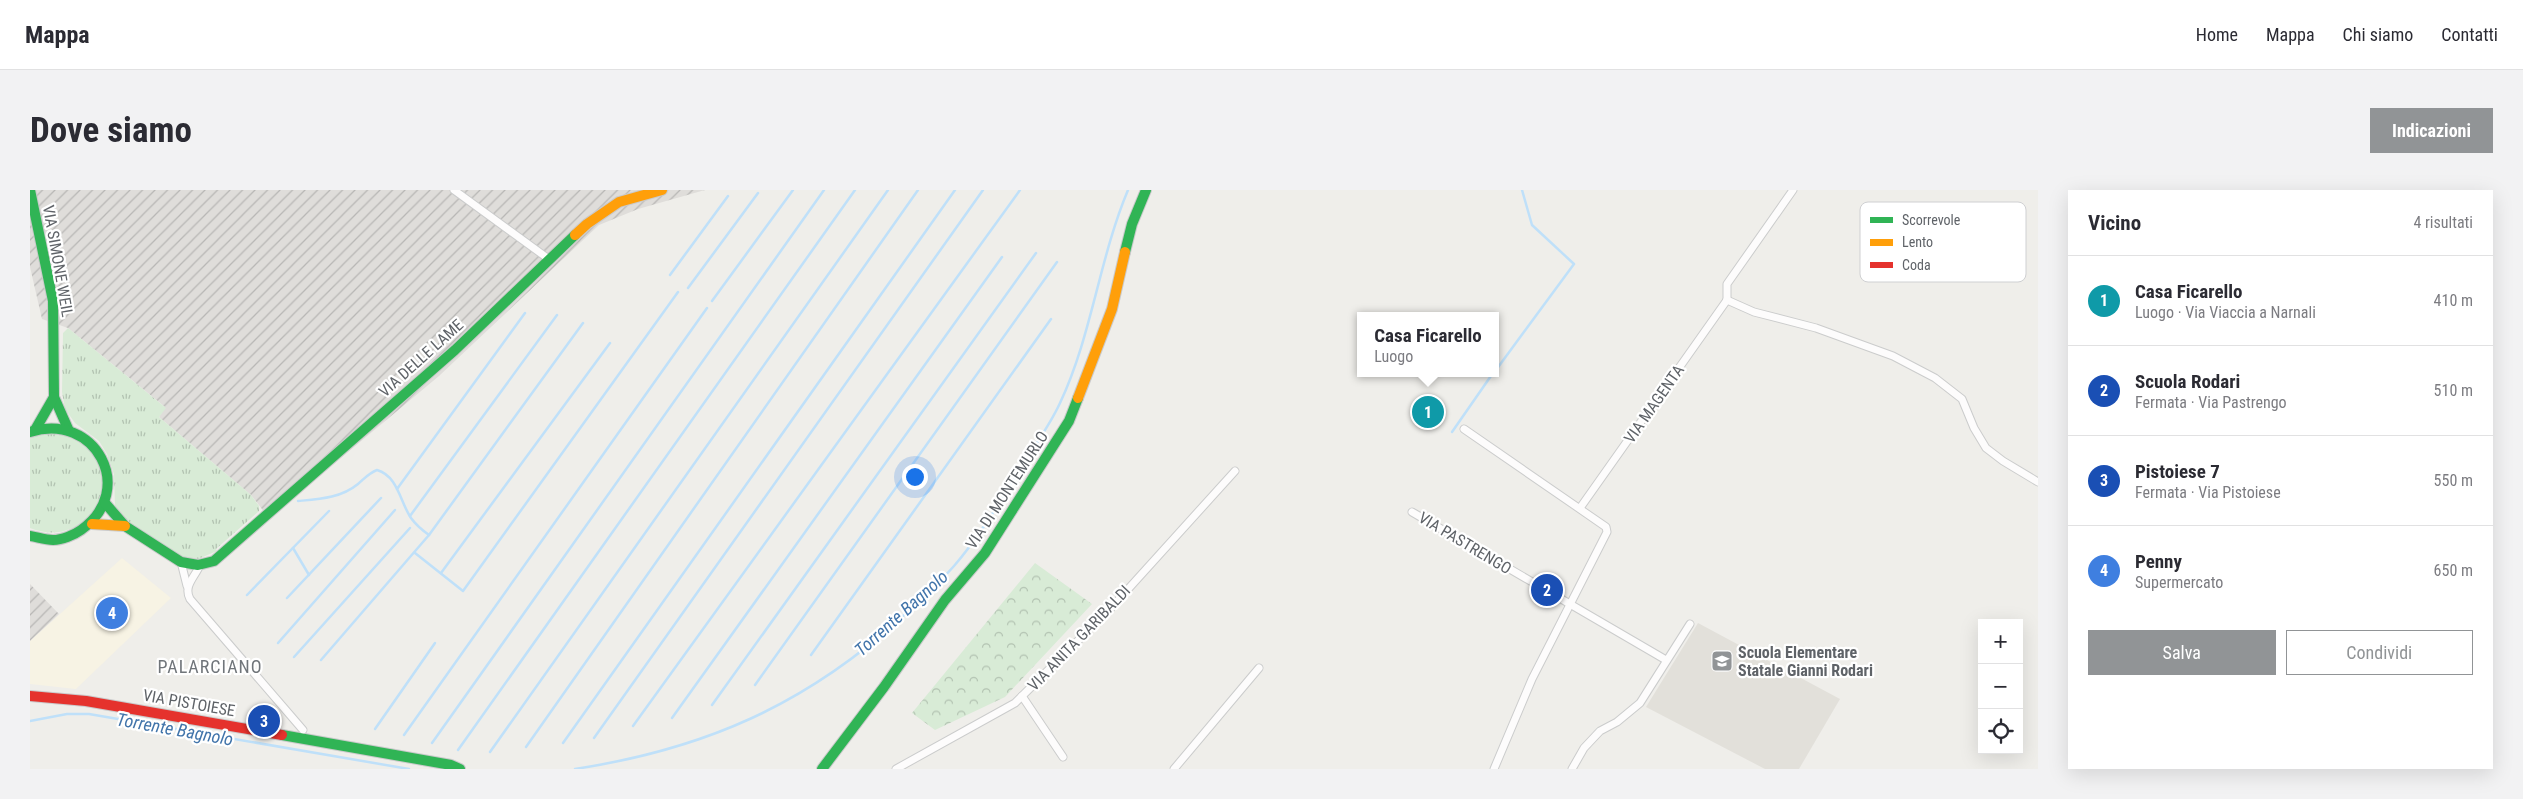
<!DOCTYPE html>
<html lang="it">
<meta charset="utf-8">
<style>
body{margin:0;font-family:"Roboto Condensed",sans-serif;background:#f2f2f3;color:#2b2b33}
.controls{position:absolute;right:15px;bottom:15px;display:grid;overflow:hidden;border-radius:0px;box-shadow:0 5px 20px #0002}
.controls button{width:45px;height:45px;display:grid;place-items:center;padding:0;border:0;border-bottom:1px solid #e1e1e2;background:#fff;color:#2b2b33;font:25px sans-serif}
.you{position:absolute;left:884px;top:286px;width:18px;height:18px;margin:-12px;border:4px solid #fff;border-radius:50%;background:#1a73e8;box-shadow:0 0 0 8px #1a73e833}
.badge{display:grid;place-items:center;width:32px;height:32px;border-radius:50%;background:#919496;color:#fff;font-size:16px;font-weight:700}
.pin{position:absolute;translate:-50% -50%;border:2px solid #fff;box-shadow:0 1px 5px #0006}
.popup{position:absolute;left:1327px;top:122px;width:142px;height:65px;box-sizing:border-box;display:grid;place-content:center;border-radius:0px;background:#fff;filter:drop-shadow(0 1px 4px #0005);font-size:16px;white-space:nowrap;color:#7c7c81}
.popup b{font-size:19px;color:#2b2b33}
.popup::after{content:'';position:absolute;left:50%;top:100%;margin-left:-10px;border:10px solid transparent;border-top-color:#fff}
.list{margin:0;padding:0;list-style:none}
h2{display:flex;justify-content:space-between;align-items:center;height:65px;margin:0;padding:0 20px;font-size:21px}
h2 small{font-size:16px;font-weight:400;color:#7c7c81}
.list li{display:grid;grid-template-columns:32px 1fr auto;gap:15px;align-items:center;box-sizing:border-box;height:90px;padding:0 20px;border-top:1px solid #e1e1e2}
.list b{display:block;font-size:19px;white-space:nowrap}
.list p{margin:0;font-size:16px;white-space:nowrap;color:#7c7c81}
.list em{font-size:16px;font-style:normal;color:#7c7c81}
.actions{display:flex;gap:10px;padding:15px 20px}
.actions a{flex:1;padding:11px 0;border:1px solid #919496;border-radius:0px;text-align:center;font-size:18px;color:#919496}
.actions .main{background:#919496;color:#fff}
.icon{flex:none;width:28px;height:28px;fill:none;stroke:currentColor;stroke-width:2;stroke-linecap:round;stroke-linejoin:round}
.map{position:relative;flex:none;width:2008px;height:579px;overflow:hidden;border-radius:0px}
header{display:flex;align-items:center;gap:30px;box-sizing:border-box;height:70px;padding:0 25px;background:#fff;border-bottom:1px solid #e1e1e2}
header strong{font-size:24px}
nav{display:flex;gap:28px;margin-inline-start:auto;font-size:18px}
.intro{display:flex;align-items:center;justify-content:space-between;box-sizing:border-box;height:120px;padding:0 30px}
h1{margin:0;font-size:35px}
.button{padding:12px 22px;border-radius:0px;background:#919496;color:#fff;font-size:18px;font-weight:700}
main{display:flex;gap:30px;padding:0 30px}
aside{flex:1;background:#fff;border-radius:0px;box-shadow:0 5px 20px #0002}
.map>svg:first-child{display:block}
.commercial{fill:#f7f3e4}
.industrial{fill:url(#industrial-furrows)}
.education{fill:#e2e0da}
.grass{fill:url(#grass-tufts)}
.park{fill:url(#park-crowns)}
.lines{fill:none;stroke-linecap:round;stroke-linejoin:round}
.stream{stroke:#bfe0f9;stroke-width:2.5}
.street-casing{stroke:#cbcccc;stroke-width:9}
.fast-casing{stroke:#cacacb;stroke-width:12}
.slow-casing{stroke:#cacacb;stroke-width:12}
.jam-casing{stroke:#cacacb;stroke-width:12}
.street{stroke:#fdfcfc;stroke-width:7}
.fast{stroke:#30b455;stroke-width:10}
.slow{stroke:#ff9f0a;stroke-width:10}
.jam{stroke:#e5322d;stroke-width:10}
.labels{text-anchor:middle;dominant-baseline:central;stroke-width:4.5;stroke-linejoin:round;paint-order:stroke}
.street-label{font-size:16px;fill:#5f6368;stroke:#fff}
.poi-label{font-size:16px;font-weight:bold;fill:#5f6368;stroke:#fff;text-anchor:start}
.water-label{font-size:18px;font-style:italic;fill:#4174aa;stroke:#fff}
.neighbourhood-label{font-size:18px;letter-spacing:1px;fill:#70757a;stroke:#fff}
.key{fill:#fff;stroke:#cfd0d2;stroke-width:1}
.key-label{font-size:14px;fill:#5f6368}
</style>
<header>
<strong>Mappa</strong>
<nav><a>Home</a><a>Mappa</a><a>Chi siamo</a><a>Contatti</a></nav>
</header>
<div class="intro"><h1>Dove siamo</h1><a class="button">Indicazioni</a></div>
<main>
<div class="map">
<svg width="2008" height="579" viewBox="0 0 2008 579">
<defs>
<pattern id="industrial-furrows" width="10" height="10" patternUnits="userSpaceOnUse" patternTransform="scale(1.25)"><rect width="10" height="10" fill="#dfddda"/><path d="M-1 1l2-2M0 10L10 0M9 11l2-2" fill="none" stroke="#b8b7b5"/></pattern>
<pattern id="grass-tufts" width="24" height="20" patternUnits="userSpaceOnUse" patternTransform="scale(1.25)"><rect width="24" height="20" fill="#d8ebd6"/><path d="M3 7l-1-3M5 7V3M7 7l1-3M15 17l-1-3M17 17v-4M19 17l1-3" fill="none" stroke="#b2c2b1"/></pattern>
<pattern id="park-crowns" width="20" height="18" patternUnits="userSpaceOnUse" patternTransform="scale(1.25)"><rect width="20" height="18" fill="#d8ebd6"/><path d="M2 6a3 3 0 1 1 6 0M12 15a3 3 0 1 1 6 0" fill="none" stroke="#b2c2b1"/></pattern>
</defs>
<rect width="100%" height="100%" fill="#efeeea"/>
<path class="commercial" d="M92,368l49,40 -95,91 -46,-5v-43z"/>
<g class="industrial">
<path d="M0,0h675l-67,19 -39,16 -160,151 -170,142 -18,-23 -92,-78 6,-10 -97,-79 -26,-9 -12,-52z"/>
<path d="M0,394l29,30 -29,27z"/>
</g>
<path class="education" d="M1668,433l142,76 -41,70h-34l-119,-62z"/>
<g class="grass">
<path d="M38,138l98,80 -7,9 92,78 8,11v5l-43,38 1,2 -19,8 -18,-3 -51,-33 -14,-17 -1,-32 -7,-20 -8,-13 -24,-18 -10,-14 -3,-17 1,-59z"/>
<path d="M24,242c7,2 16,3 22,6 55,34 15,114 -46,90v-91z"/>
</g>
<path class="park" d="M1005,373l57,41 -87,93 -70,33 -23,-17z"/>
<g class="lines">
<g class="stream">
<path d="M640,85l58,-79"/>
<path d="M658,98l70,-95"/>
<path d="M682,111l81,-111"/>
<path d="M1466,180l78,-106 -42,-39 -10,-35"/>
<path d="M1422,242l41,-59"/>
<path d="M367,299l128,-176"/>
<path d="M268,311c22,-2 43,-3 60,-17 7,-6 11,-11 19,-14 21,6 23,32 34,48 5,7 11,12 18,17"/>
<path d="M380,326l147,-201"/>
<path d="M263,358l16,27"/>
<path d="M385,363l48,38 215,-299"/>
<path d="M411,383l169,-230"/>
<path d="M217,405l82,-84"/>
<path d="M257,408l94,-100"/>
<path d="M248,453l117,-133"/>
<path d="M781,465l240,-336"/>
<path d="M264,467l116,-129"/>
<path d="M291,470l108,-125 154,-212"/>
<path d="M725,495l302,-423"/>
<path d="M682,515l324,-452"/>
<path d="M642,528l330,-461"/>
<path d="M0,531l37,-7h22l320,55"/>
<path d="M603,536l387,-536"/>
<path d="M345,539l60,-86"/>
<path d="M374,545l303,-427"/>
<path d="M564,548l389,-548"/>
<path d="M402,553l392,-553"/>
<path d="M533,553l392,-553"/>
<path d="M496,557l392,-557"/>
<path d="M428,560l397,-560"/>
<path d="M460,562l398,-562"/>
<path d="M545,579c130,-20 230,-64 327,-152 18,-17 36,-33 52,-51 26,-30 47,-66 68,-100 13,-21 28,-41 38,-63 32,-68 39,-144 68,-213"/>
</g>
<g class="street-casing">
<g id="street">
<path d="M424,0l96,70"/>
<path d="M1697,110l27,12 62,16 77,28 42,22 27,21 12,29 12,20 17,13 35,21"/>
<path d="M1697,110v-16l66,-94"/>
<path d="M1434,239l142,98 1,5 -75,147 -38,90"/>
<path d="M1550,318l147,-208"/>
<path d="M1382,322l254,148"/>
<path d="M151,372l6,24"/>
<path d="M170,375c-5,12 -17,21 -10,34l113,131"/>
<path d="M992,506l41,61"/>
<path d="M866,579l119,-66 96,-95 124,-137"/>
<path d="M1144,579l85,-101"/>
<path d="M1542,579l12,-21 16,-17 17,-9 23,-19 50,-79"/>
</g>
</g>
<g class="fast-casing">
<g id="fast">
<path d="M0,0l23,111 1,96 15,34"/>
<path d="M1095,62l7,-28 14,-34"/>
<path d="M5,240l19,-33"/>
<path d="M0,242c65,-21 108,58 51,98 -7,5 -19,10 -28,10 -8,0 -16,-3 -23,-4"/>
<path d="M75,313l20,23 56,36 17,3 16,-4 241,-211 120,-115"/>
<path d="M252,545l169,30 9,4"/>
<path d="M792,579l62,-82 61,-87 40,-47 84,-132 9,-23"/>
</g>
</g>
<g class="slow-casing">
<g id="slow">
<path d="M545,45l12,-11 32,-22 43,-12"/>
<path d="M1048,208l34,-89 13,-57"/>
<path d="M62,334l33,2"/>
</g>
</g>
<g class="jam-casing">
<path id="jam" d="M0,506l56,5 196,34"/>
</g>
<use href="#street" class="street"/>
<use href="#fast" class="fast"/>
<use href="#slow" class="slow"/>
<use href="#jam" class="jam"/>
</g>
<defs>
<g id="school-square" transform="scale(1.125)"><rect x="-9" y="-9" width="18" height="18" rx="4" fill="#919496" stroke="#fff"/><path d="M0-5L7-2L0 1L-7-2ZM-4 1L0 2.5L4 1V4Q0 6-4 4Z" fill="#fff"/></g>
</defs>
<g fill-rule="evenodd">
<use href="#school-square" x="1692" y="471"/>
</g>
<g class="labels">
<g class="street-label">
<text transform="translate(28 71) rotate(80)">VIA SIMONE WEIL</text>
<text transform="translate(391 168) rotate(-42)">VIA DELLE LAME</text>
<text transform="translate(1624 214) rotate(-55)">VIA MAGENTA</text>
<text transform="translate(977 300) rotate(-57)">VIA DI MONTEMURLO</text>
<text transform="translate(1435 353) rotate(31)">VIA PASTRENGO</text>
<text transform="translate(1049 448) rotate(-46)">VIA ANITA GARIBALDI</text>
<text transform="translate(159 513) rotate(10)">VIA PISTOIESE</text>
</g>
<g class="poi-label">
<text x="1708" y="462">Scuola Elementare<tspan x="1708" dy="18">Statale Gianni Rodari</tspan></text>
</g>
<g class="water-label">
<text transform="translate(871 423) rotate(-42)">Torrente Bagnolo</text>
<text transform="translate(145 539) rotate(10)">Torrente Bagnolo</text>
</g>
<g class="neighbourhood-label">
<text x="180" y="476">PALARCIANO</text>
</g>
</g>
<rect x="1830" y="12" width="166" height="80" rx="8" class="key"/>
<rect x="1840" y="27" width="23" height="6" fill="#30b455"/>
<rect x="1840" y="49" width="23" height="7" fill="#ff9f0a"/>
<rect x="1840" y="72" width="23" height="6" fill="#e5322d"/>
<g class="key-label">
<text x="1872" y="35">Scorrevole</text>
<text x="1872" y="57">Lento</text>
<text x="1872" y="80">Coda</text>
</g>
</svg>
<div class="controls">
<button>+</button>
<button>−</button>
<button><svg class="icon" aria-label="locate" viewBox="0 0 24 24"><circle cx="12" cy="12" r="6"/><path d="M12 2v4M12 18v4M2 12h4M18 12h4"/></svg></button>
</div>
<div class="you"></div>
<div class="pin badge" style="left:1398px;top:222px;background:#0f9aa8">1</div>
<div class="popup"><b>Casa Ficarello</b>Luogo</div>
<div class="pin badge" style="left:1517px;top:400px;background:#1a4fb4">2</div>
<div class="pin badge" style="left:234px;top:531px;background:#1a4fb4">3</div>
<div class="pin badge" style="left:82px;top:423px;background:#3f7fe0">4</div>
</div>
<aside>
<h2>Vicino<small>4 risultati</small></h2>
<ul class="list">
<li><span class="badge" style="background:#0f9aa8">1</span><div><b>Casa Ficarello</b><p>Luogo · Via Viaccia a Narnali</p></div><em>410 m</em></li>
<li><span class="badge" style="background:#1a4fb4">2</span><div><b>Scuola Rodari</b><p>Fermata · Via Pastrengo</p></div><em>510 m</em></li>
<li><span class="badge" style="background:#1a4fb4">3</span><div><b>Pistoiese 7</b><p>Fermata · Via Pistoiese</p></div><em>550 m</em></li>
<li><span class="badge" style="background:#3f7fe0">4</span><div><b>Penny</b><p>Supermercato</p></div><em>650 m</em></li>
</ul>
<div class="actions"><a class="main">Salva</a><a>Condividi</a></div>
</aside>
</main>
